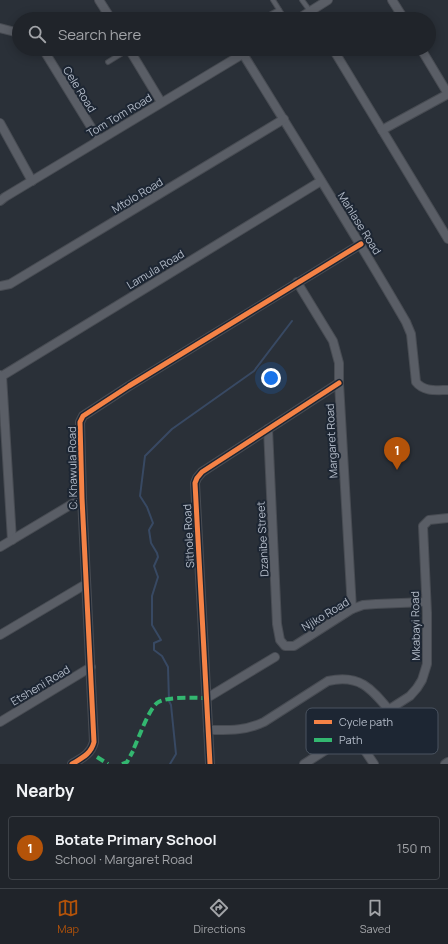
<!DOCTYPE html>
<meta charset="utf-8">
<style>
body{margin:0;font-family:Manrope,sans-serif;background:#2d3036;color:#f1f3f6}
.you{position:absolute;left:271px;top:378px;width:14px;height:14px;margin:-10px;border:3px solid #fff;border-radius:50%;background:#1a73e8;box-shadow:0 0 0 6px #1a73e833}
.badge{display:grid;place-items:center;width:26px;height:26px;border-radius:50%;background:#b45309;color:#fff;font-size:13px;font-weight:700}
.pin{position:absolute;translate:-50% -33px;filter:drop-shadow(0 1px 2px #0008)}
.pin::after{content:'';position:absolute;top:21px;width:14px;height:12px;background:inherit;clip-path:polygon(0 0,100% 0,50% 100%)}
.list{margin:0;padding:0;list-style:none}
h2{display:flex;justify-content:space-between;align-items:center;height:52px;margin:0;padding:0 16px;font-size:17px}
h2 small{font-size:13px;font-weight:400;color:#a2a4a8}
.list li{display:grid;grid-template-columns:26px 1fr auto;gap:12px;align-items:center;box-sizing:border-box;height:64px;margin:0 8px 8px;padding:0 8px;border:1px solid #3d4147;border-radius:4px}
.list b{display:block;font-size:15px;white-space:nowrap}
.list p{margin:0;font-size:13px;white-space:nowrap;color:#a2a4a8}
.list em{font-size:13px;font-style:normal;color:#a2a4a8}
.icon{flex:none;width:22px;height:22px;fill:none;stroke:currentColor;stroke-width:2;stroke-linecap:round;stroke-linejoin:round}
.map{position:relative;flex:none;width:448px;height:764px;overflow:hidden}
.search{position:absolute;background:#20242a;box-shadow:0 2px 10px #0003;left:12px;right:12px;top:12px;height:44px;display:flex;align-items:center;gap:10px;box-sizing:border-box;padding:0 14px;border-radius:22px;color:#a2a4a8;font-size:15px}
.sheet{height:124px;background:#20242a}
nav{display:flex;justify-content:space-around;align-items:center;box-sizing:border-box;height:56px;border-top:1px solid #3d4147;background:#20242a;font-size:11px;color:#a2a4a8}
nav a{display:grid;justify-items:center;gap:2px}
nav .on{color:#b45309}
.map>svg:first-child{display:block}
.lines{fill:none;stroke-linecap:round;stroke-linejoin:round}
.stream{stroke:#384963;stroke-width:2}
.lane-casing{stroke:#484c53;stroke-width:6}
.street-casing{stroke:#484c53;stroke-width:10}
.lane{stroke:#5a5e66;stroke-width:4}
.street{stroke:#5a5e66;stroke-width:8}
.quiet{stroke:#33b770;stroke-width:4;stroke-dasharray:8 4;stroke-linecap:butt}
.cycleway-casing{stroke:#1d2633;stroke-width:8}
.cycleway{stroke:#f48246;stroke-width:5}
.labels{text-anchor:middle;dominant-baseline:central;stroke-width:4;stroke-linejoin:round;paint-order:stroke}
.street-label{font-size:11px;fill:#b4bcc9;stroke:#1d2633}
.key{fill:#1d2633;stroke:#4a5360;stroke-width:1}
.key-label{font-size:11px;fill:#b4bcc9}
</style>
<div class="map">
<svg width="448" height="764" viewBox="0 0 448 764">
<rect width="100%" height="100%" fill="#2a3038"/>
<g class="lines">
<path class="stream" d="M170,764l6,-10 -5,-49 -2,-4 -1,-34 -6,-11 -8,-6v-7l7,-3 -9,-15v-29l6,-19 -4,-11 4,-9 -1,-4 -6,-10 -2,-13 4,-7 -6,-16 -7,-11 5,-40 27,-27 82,-58 38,-50"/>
<g class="lane-casing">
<g id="lane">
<path d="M273,0l12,19"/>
<path d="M302,0l8,11"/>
<path d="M262,19l17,-9"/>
<path d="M108,62l21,-13"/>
</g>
</g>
<g class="street-casing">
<g id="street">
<path d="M99,0l12,19"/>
<path d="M392,0l12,19"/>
<path d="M310,12l5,7"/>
<path d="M298,19l30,-19"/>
<path d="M0,28l19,5"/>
<path d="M43,49l56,91"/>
<path d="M129,49l32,53"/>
<path d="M333,49l115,190"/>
<path d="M421,49l27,45"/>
<path d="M243,54c55,89 111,178 163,268l5,12 5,48c8,10 20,8 32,8"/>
<path d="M0,123l32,58"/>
<path d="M382,130l66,-36"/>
<path d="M0,201l5,-4 246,-148"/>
<path d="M297,282l36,59 6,22v20l13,226"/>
<path d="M0,286l10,-2 274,-165"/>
<path d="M0,375l2,1 319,-195"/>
<path d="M2,376l10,164"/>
<path d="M268,429l9,195 3,16 5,6h9l58,-37 11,-4 13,-1 50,-2"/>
<path d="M0,547l82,-49"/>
<path d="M0,635l86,-51"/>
<path d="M207,698l68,-41"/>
<path d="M0,722l91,-55"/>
<path d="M208,730c21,0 37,1 56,-8l64,-41c31,-7 43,7 61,29"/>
<path d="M353,733l21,31"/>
<path d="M72,764c10,-6 19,-10 22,-22l-12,-244 -2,-76 3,-6 46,-30 232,-142"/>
<path d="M210,764l-15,-281 2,-5 5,-6 137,-89"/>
<path d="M304,764l106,-68 7,-8 5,-8 5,-16v-51l-4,-87 6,-6 19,-2"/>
<path d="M445,764l3,-2"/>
</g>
</g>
<use href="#lane" class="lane"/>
<use href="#street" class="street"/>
<g class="quiet">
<path d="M134,748c5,-11 15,-39 23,-45 9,-7 38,-5 50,-5"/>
<path d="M97,757l11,7"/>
<path d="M122,764l5,-2 6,-11"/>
</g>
<g class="cycleway-casing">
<g id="cycleway">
<path d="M72,764c10,-6 19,-10 22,-22l-12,-244 -2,-76 3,-6 46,-30 232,-142"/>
<path d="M210,764l-15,-281 2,-5 5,-6 137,-89"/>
</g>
</g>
<use href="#cycleway" class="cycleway"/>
</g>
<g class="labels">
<g class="street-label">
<text transform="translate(80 89) rotate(58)">Cele Road</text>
<text transform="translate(119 115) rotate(-31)">Tom Tom Road</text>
<text transform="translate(137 195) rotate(-31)">Mtolo Road</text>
<text transform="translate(360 223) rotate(58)">Mahlase Road</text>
<text transform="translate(155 269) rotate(-31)">Lamula Road</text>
<text transform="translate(331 441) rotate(-93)">Margaret Road</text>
<text transform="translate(72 468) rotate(-91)">C. Khawula Road</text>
<text transform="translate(188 536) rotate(-93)">Sithole Road</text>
<text transform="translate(262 539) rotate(-93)">Dzanibe Street</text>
<text transform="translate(325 614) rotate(-31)">Njiko Road</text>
<text transform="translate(415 626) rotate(-91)">Mkabayi Road</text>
<text transform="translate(40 685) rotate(-31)">Etsheni Road</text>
</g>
</g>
<rect x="306" y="708" width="132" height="46" rx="6" class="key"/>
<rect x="314" y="720" width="18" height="4" fill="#f48246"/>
<rect x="314" y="738" width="18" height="4" fill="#33b770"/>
<g class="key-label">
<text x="339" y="726">Cycle path</text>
<text x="339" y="744">Path</text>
</g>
</svg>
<div class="you"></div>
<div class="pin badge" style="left:397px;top:470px">1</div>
<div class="search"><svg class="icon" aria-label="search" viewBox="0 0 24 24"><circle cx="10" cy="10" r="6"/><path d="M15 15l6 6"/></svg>Search here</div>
</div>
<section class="sheet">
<h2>Nearby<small></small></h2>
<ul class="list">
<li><span class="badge">1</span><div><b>Botate Primary School</b><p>School · Margaret Road</p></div><em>150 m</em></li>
</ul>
</section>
<nav>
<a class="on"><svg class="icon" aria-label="map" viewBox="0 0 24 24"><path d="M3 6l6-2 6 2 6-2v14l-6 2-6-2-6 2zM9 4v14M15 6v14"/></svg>Map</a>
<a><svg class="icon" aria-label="directions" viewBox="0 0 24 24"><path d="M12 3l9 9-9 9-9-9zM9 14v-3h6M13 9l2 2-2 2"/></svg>Directions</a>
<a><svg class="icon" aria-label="saved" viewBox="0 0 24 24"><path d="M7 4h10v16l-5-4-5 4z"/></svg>Saved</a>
</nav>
